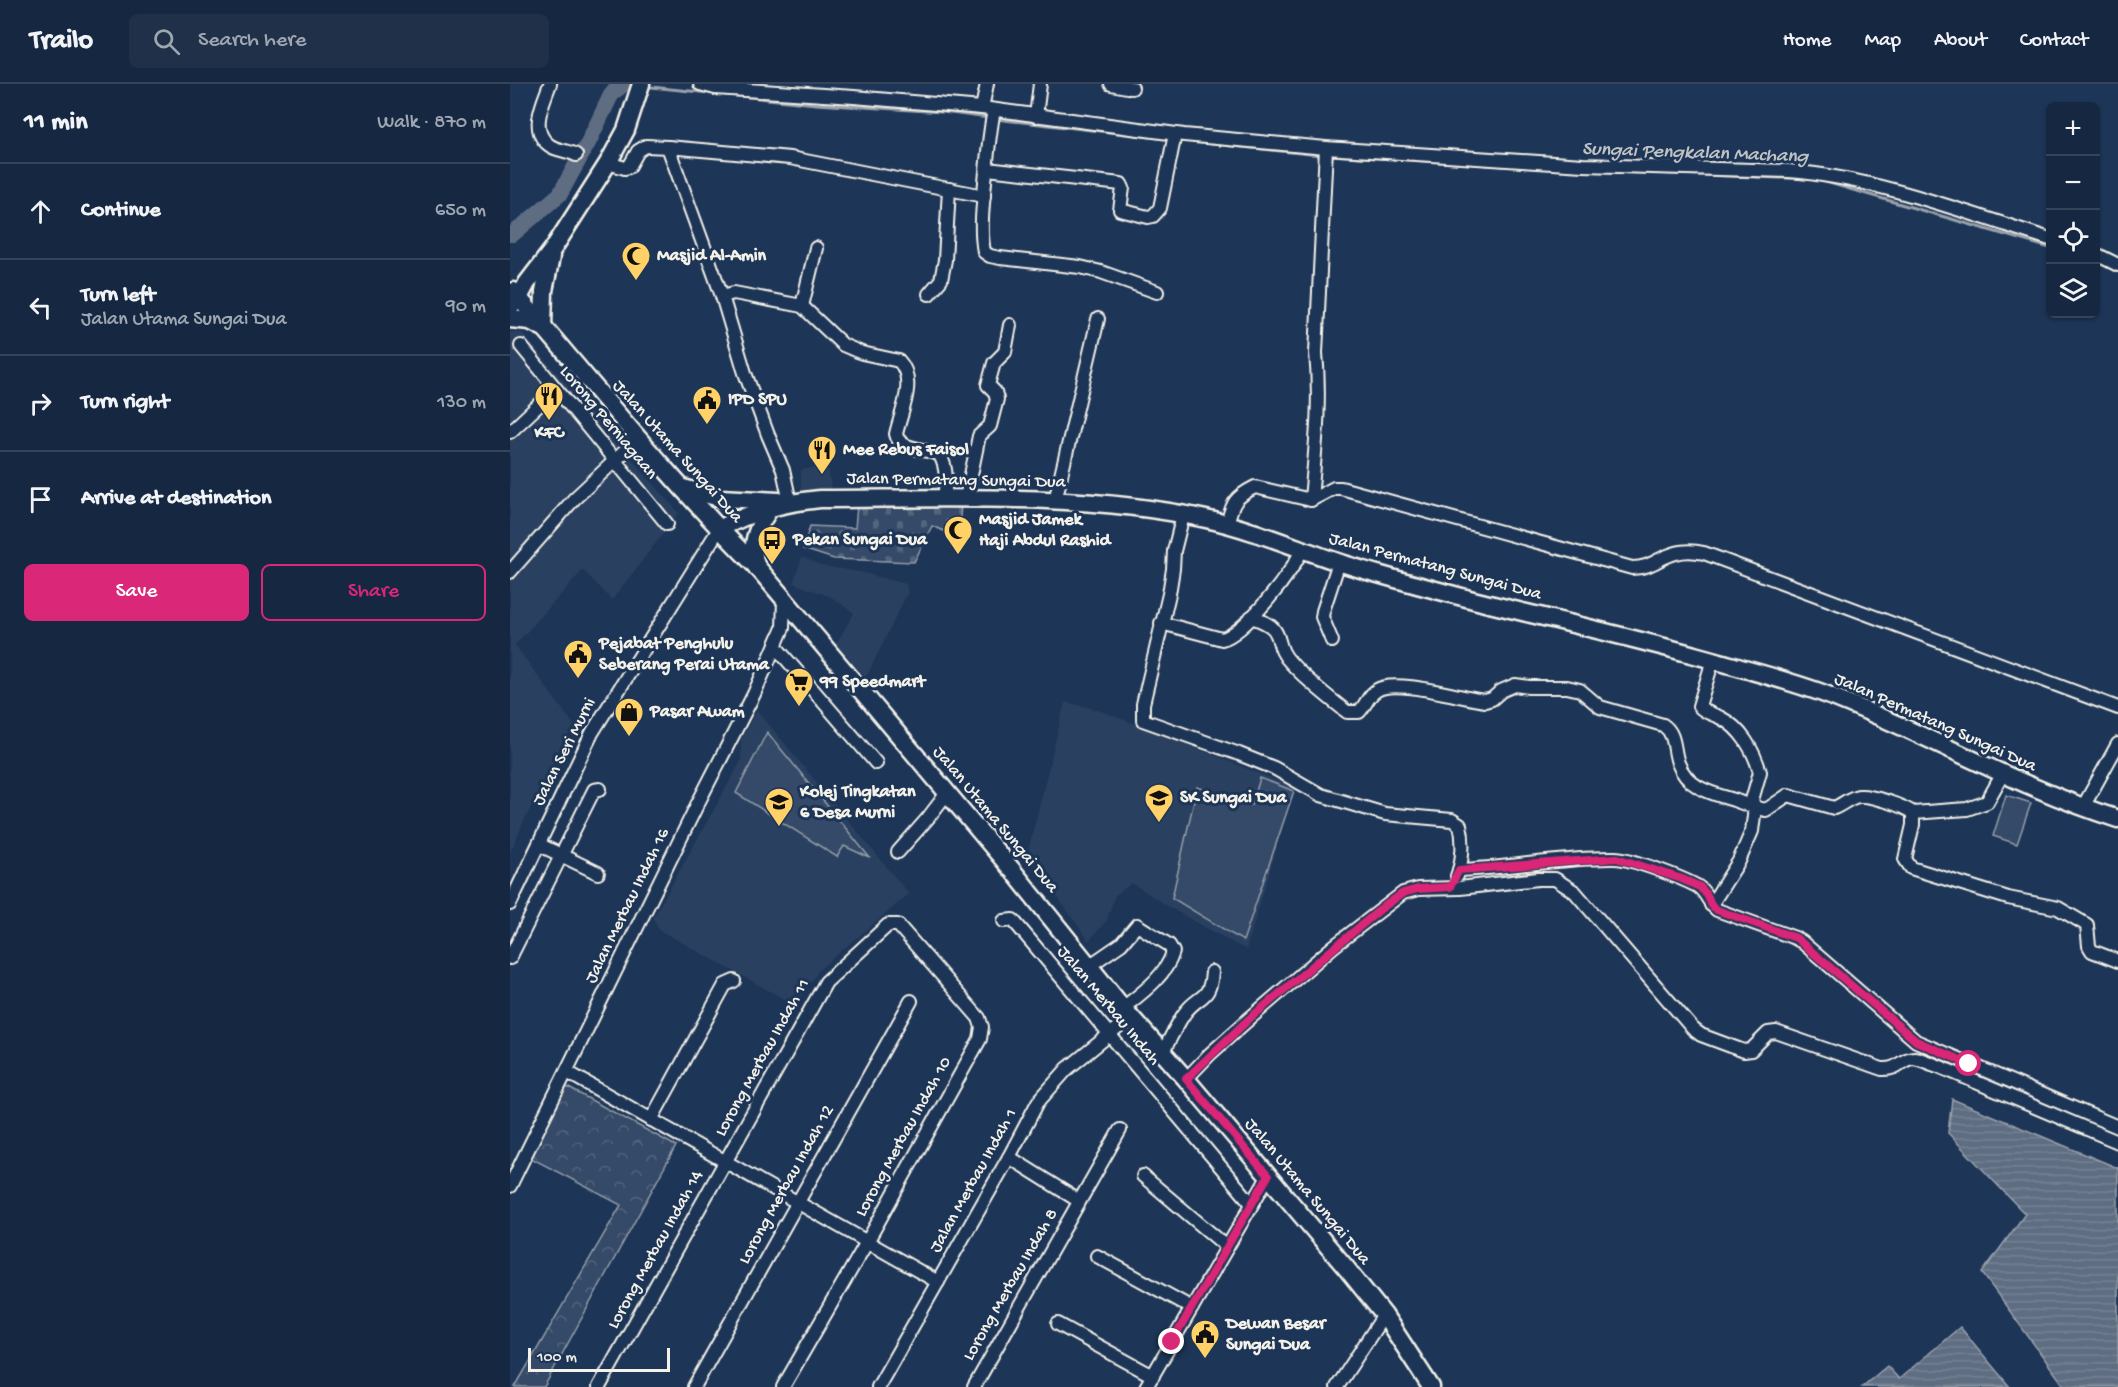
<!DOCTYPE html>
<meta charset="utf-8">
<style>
body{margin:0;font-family:"Gochi Hand",sans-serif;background:#1f3048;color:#f1f3f6}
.controls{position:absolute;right:18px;top:18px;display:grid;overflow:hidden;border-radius:9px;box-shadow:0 2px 4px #0004}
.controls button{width:54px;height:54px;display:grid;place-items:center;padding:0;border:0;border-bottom:2px solid #35445a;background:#162841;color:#f1f3f6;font:30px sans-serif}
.scale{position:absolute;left:18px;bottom:15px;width:142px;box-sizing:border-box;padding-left:6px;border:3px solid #f4f1e8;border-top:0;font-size:16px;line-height:21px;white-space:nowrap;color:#f4f1e8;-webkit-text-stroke:4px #1d3557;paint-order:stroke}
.stop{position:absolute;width:18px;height:18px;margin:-14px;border:4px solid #db2777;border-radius:50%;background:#fff}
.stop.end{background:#db2777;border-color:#fff;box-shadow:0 2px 6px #0008}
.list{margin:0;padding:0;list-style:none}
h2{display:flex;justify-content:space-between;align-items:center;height:78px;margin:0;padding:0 24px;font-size:26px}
h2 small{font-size:20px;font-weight:400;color:#9ea6b1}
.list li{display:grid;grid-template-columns:39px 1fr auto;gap:18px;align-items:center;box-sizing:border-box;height:96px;padding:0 24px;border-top:2px solid #35445a}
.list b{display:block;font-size:22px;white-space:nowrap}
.list p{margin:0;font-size:20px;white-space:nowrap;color:#9ea6b1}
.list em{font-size:20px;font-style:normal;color:#9ea6b1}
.actions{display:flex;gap:12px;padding:18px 24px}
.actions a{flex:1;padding:14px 0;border:2px solid #db2777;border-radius:9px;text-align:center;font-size:21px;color:#db2777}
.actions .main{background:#db2777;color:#fff}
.icon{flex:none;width:33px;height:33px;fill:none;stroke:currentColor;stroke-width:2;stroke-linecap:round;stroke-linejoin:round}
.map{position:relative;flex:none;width:1608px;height:1303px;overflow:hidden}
header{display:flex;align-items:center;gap:36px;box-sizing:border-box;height:84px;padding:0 30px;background:#162841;border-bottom:2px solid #35445a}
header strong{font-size:28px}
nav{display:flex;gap:33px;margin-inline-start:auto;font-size:21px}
.search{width:420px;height:54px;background:#1f3048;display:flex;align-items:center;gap:15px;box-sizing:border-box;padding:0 21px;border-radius:9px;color:#9ea6b1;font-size:22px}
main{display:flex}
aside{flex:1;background:#162841}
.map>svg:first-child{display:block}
.built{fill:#2a4060}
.forest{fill:url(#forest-crowns);stroke:#949ea8;stroke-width:1.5}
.cemetery{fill:url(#cemetery-stones);stroke:#949ea8;stroke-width:1.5}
.pitch{fill:#354a67;stroke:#949ea8;stroke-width:1.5}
.water{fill:url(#water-rules);stroke:#9aa2ab;stroke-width:1.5}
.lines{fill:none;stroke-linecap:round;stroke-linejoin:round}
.stream{stroke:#9aa2ab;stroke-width:3}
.river{stroke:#5e6d82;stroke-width:16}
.minor-casing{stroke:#f4f1e8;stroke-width:16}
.major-casing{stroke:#f4f1e8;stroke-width:21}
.minor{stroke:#1d3557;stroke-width:12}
.major{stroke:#1d3557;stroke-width:16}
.route{stroke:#db2777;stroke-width:8}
.labels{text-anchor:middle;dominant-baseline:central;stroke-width:6;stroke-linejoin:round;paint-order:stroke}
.poi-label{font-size:18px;font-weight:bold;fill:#f4f1e8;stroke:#1d3557;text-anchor:start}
.street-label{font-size:18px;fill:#f4f1e8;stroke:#1d3557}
.water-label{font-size:20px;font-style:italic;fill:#c0c3c4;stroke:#1d3557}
</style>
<header>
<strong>Trailo</strong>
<div class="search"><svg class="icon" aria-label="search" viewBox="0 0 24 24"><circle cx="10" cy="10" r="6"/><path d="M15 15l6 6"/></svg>Search here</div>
<nav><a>Home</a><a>Map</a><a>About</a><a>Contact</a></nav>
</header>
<main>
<aside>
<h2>11 min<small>Walk · 870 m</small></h2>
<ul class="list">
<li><svg class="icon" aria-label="ahead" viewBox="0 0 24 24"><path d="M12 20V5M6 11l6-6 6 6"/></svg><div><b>Continue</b></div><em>650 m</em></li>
<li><svg class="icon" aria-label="left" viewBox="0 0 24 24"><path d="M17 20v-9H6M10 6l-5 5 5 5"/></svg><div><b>Turn left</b><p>Jalan Utama Sungai Dua</p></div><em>90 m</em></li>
<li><svg class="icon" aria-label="right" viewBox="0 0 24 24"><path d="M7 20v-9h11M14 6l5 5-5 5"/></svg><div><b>Turn right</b></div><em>130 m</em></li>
<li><svg class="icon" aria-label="arrive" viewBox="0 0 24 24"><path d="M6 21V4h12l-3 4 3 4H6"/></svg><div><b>Arrive at destination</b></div></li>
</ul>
<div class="actions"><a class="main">Save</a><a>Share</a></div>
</aside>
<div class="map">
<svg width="1608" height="1303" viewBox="0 0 1608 1303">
<defs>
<pattern id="forest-crowns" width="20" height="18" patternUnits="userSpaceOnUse" patternTransform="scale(1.5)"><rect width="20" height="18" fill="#354a67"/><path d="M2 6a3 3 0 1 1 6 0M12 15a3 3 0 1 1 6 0" fill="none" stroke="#53657d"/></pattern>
<pattern id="cemetery-stones" width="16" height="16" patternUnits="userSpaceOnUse" patternTransform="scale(1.5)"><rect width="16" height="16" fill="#354a67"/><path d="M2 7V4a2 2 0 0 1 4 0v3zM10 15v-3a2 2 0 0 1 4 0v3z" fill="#53657d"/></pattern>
<pattern id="water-rules" width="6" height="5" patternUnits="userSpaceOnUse" patternTransform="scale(1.5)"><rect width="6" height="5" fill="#5e6d82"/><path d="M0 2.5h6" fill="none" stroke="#768294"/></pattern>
</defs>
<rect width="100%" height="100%" fill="#1d3557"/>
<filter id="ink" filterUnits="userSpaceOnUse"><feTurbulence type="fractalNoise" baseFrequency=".0167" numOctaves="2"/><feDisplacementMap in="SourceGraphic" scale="12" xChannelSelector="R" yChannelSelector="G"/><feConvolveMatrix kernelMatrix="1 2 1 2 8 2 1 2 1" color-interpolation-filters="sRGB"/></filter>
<g filter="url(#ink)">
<g class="built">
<path d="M0,248l12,1 157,180 -67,87 -29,-30 -68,75 59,80 -49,94 -15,34z"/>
<path d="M318,381l3,24 -30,1v-20z"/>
<path d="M292,473l21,9 37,6 46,12 2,8 -42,86 -30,-34 18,-31 -23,-16 -38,-14z"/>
<path d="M555,618l30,7 49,18 143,58 7,6 -48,159 -79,-44 -35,-23 -17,12 -8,25 -18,21 -62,-86z"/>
<path d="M247,626l152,184 -89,75 -25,36 -136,-75 -6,-12 88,-157v-22z"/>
</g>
<path class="forest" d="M57,1003l109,59 -132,241h-29l106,-182 -92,-48z"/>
<path class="cemetery" d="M347,422h104l-3,31 -26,-11 -18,36 -80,-3 -31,-10 7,-23 45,2z"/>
<g class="pitch">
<path d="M257,648l103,126 -26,-12 -7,11 -101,-64z"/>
<path d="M750,694l34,13 -51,150 -71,-43 25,-111 55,18z"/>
<path d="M1496,711l25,8 -14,41 -24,-8z"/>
</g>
<g class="water">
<path d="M1442,1015l166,69v219h-53l-83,-114 43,-59 -77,-81z"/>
<path d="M1450,1243l50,60h-148l25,-21 12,13z"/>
</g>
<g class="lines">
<g class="stream">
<path d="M141,3l165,17 127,8 46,6"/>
<path d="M485,35l174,20"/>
<path d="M683,58l127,13"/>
<path d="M819,71l241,15"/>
<path d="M1117,88l182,7"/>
<path d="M1309,96l231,68"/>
</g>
<path class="river" d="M0,150h3l47,-40 28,-51 24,-50 12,-9"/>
<g class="minor-casing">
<g id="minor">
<path d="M40,0c-7,19 -21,46 -1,61 8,6 18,5 27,10"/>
<path d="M190,0l15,4 139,9 128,11 202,27 142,13 257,17 206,6c87,7 178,42 261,68"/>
<path d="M601,0l21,4"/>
<path d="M472,24l5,-24"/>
<path d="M484,26c-4,20 -6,40 -8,61 -2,26 -7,55 -2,81l6,4 10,2 80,9 21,5 56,20"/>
<path d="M526,32l4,-32"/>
<path d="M158,63l54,149 23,77 23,62 15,35 7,32"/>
<path d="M98,79l17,5 4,-1 9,-16 8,-5 22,1 122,11 194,38"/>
<path d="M477,85l134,15 2,4 -3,22 28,7 5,-1 7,-8 15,-74"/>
<path d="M1586,170l22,11"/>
<path d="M419,210l12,-14 4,-20 4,-71"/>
<path d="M212,212l12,-3 68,13 41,39 19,8 37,8c18,19 2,51 -3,73 3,17 31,14 44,21 8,15 6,28 4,44"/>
<path d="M292,222l14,-58"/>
<path d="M11,262l146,178"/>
<path d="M0,348l46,-43"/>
<path d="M456,415l13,-63 11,-10 7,-27 -2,-7 -7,-7 6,-22 11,-11 5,-27"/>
<path d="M801,416c4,-49 10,-97 5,-147l10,-205"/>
<path d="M545,417l43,-182"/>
<path d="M673,431l-9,36 -1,18 -4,25 -26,110v16l96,34 35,14 47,27 64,19 67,6 8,5c4,15 3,36 -3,51"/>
<path d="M717,441c5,-22 8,-28 28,-38l56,13 23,-12h7l291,80c20,0 27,-11 44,-15 10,-3 19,-2 28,0l414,155"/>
<path d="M0,488l64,-73 64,-60"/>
<path d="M741,533c39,12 19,25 40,46 16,18 37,34 56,49h12c7,-7 9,-17 18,-22 18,-12 84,8 108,11l7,-2 9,-8 14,-6 14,2h38l13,3 20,17 63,18c13,9 10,24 15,38 9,25 33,30 56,37 11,4 20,8 32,10l22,-15 46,13c8,-3 16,-11 25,-12 12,-1 45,10 54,17l54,-4 20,-7 15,-27"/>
<path d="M651,539l61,16c22,-5 72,-68 80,-90"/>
<path d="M822,557l-10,-24 1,-6 16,-49"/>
<path d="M266,563l100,116"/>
<path d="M1573,723l35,-63"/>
<path d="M1403,729v12l-8,34 6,9 97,30 50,10 29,17 2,21 3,5 26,10"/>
<path d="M30,761l58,28"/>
<path d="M388,768l30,-34 19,-25"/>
<path d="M949,786c52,-2 104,-13 156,-12 16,0 67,20 82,28 10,6 11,17 20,24l78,28 7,4 114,99 202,86"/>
<path d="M0,820l82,-171 127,-204"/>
<path d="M1201,821l28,-44 13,-30 3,-23 -3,-8 8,-28c-6,-21 -19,-44 -39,-54 -8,-4 -16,-5 -22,-12l14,-46"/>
<path d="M494,837l9,-1 239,284"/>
<path d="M0,874l84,-168 6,-1"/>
<path d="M579,882l32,-22 16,-19 32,20 4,7c-7,24 -31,41 -50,56"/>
<path d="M653,968c7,-13 13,-26 21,-38 14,-20 26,-12 28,-42"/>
<path d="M57,988l371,210"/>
<path d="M676,995l24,-25 39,-35 85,-73 69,-53 15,-4 42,-1 78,-9h17l20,13 118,137 8,6 43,16 7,-1 17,-17 8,-1 106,37c18,1 19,-11 32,-11 7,1 17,6 24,8l180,76"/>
<path d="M141,1036l74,-135 9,-4"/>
<path d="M499,1073l70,44"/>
<path d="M633,1092l84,71"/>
<path d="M0,1102l187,-381 57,-111 29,-66 1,-28"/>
<path d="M587,1172l95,52"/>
<path d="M548,1240l95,52"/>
<path d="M89,1303l227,-405 62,-57h10l81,93 3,9 -2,12 -113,203 -84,145"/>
<path d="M184,1303l217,-386"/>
<path d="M368,1303l131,-230 29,-55 29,-33 64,-52"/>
<path d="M464,1303l146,-257"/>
<path d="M636,1303l122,-210"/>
<path d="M827,1303l47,-72"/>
</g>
</g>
<g class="major-casing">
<g id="major">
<path d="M3,207c81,94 157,190 245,277l255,303 110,137 63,71 161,190 37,46 47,72"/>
<path d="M0,224l9,-10 8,-15 26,-34 55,-86 18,-33 15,-46"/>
<path d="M0,235l20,2 12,6"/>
<path d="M33,243l1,-36 7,-34"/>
<path d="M173,404l37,10 59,3"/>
<path d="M209,445c34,-18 62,-26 101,-30 124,0 264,-7 386,20 46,10 90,29 135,44 47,15 95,27 144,40 83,20 167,39 249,63 31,9 62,17 91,28 100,38 191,93 293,125"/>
<path d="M247,484c-9,-23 1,-44 15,-62"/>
</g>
</g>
<use href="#minor" class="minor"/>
<use href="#major" class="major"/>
</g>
</g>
<g class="lines" filter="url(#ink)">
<path class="route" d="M662,1258l96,-166 -82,-97 63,-60 133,-111 21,-15 15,-4 32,-2 9,-17 158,-12 65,21 18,8 8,10 3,8 6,5 79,28 120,103 53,23"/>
</g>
<defs>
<g id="mosque-pin" transform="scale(1.5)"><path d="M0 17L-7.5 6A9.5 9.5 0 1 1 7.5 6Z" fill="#ffd166" stroke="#1d3557"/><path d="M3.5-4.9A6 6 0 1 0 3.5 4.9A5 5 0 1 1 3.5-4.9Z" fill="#111"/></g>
<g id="restaurant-pin" transform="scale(1.5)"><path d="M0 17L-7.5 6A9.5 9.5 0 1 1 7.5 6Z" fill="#ffd166" stroke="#1d3557"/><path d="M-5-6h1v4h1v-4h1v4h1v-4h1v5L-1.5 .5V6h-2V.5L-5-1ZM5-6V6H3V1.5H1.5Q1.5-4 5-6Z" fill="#111"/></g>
<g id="civic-pin" transform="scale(1.5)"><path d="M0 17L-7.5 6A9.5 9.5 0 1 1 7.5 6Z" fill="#ffd166" stroke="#1d3557"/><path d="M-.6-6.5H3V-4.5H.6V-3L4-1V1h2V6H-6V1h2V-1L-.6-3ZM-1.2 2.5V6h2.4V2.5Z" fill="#111"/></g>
<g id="bus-pin" transform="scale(1.5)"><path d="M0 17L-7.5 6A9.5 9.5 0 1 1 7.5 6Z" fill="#ffd166" stroke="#1d3557"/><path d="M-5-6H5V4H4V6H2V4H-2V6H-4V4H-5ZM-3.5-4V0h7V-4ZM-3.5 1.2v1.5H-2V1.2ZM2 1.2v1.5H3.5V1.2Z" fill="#111"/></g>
<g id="supermarket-pin" transform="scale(1.5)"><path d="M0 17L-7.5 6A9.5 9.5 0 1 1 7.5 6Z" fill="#ffd166" stroke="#1d3557"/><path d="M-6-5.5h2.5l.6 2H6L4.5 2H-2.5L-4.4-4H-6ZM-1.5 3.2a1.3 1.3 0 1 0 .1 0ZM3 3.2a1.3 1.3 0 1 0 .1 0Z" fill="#111"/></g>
<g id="shop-pin" transform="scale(1.5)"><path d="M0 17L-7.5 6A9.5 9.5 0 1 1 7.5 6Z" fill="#ffd166" stroke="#1d3557"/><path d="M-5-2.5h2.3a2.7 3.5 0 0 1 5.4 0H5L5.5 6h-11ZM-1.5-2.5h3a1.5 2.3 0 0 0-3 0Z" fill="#111"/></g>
<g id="school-pin" transform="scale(1.5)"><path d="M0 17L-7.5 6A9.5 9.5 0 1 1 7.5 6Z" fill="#ffd166" stroke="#1d3557"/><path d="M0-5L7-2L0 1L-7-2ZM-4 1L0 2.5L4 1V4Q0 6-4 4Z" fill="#111"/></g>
<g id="university-pin" transform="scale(1.5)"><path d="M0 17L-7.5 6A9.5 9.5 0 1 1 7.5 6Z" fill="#ffd166" stroke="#1d3557"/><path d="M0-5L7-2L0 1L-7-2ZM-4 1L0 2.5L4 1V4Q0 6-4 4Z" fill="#111"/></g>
</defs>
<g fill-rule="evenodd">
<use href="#mosque-pin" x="126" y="172"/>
<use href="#restaurant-pin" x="39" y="312"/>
<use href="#civic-pin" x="197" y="316"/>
<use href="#restaurant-pin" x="312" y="366"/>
<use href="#mosque-pin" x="448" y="446"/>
<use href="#bus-pin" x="262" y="456"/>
<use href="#civic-pin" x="68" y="570"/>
<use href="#supermarket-pin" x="289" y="598"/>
<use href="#shop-pin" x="119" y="628"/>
<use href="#school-pin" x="649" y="714"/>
<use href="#university-pin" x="269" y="718"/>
<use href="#civic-pin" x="695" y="1250"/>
</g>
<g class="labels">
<g class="poi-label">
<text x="147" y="172">Masjid Al-Amin</text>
<text x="218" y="316">IPD SPU</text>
<text x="39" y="349" text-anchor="middle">KFC</text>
<text x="333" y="366">Mee Rebus Faisol</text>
<text x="469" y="436">Masjid Jamek<tspan x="469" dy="21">Haji Abdul Rashid</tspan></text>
<text x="283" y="456">Pekan Sungai Dua</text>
<text x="89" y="560">Pejabat Penghulu<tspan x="89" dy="21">Seberang Perai Utama</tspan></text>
<text x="310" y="598">99 Speedmart</text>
<text x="140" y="628">Pasar Awam</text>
<text x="290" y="708">Kolej Tingkatan<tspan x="290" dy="21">6 Desa Murni</tspan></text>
<text x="670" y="714">SK Sungai Dua</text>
<text x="716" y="1240">Dewan Besar<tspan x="716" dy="21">Sungai Dua</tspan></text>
</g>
<g class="street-label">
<text transform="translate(98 339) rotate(50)">Lorong Perniagaan</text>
<text transform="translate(167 368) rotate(48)">Jalan Utama Sungai Dua</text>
<text transform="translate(446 397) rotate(1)">Jalan Permatang Sungai Dua</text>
<text transform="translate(925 483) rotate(15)">Jalan Permatang Sungai Dua</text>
<text transform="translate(1425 639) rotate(24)">Jalan Permatang Sungai Dua</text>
<text transform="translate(55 668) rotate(-63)">Jalan Seri Murni</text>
<text transform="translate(485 736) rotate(50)">Jalan Utama Sungai Dua</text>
<text transform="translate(118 822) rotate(-64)">Jalan Merbau Indah 16</text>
<text transform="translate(598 922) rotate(50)">Jalan Merbau Indah</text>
<text transform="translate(253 974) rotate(-61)">Lorong Merbau Indah 11</text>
<text transform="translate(394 1053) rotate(-61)">Lorong Merbau Indah 10</text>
<text transform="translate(464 1097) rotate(-61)">Jalan Merbau Indah 1</text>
<text transform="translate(277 1101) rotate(-61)">Lorong Merbau Indah 12</text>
<text transform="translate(797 1108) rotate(50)">Jalan Utama Sungai Dua</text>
<text transform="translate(146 1166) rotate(-61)">Lorong Merbau Indah 14</text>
<text transform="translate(501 1201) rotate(-60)">Lorong Merbau Indah 8</text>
</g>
<g class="water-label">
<text transform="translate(1185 70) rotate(2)">Sungai Pengkalan Machang</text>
</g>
</g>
</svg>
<div class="controls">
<button>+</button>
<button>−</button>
<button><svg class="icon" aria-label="locate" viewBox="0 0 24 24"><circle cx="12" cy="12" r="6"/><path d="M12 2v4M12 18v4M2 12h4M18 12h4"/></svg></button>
<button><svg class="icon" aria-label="layers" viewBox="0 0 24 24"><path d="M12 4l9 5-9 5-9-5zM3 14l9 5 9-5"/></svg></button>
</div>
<div class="scale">100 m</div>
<div class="stop" style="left:1459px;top:980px"></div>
<div class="stop end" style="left:662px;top:1258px"></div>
</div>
</main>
